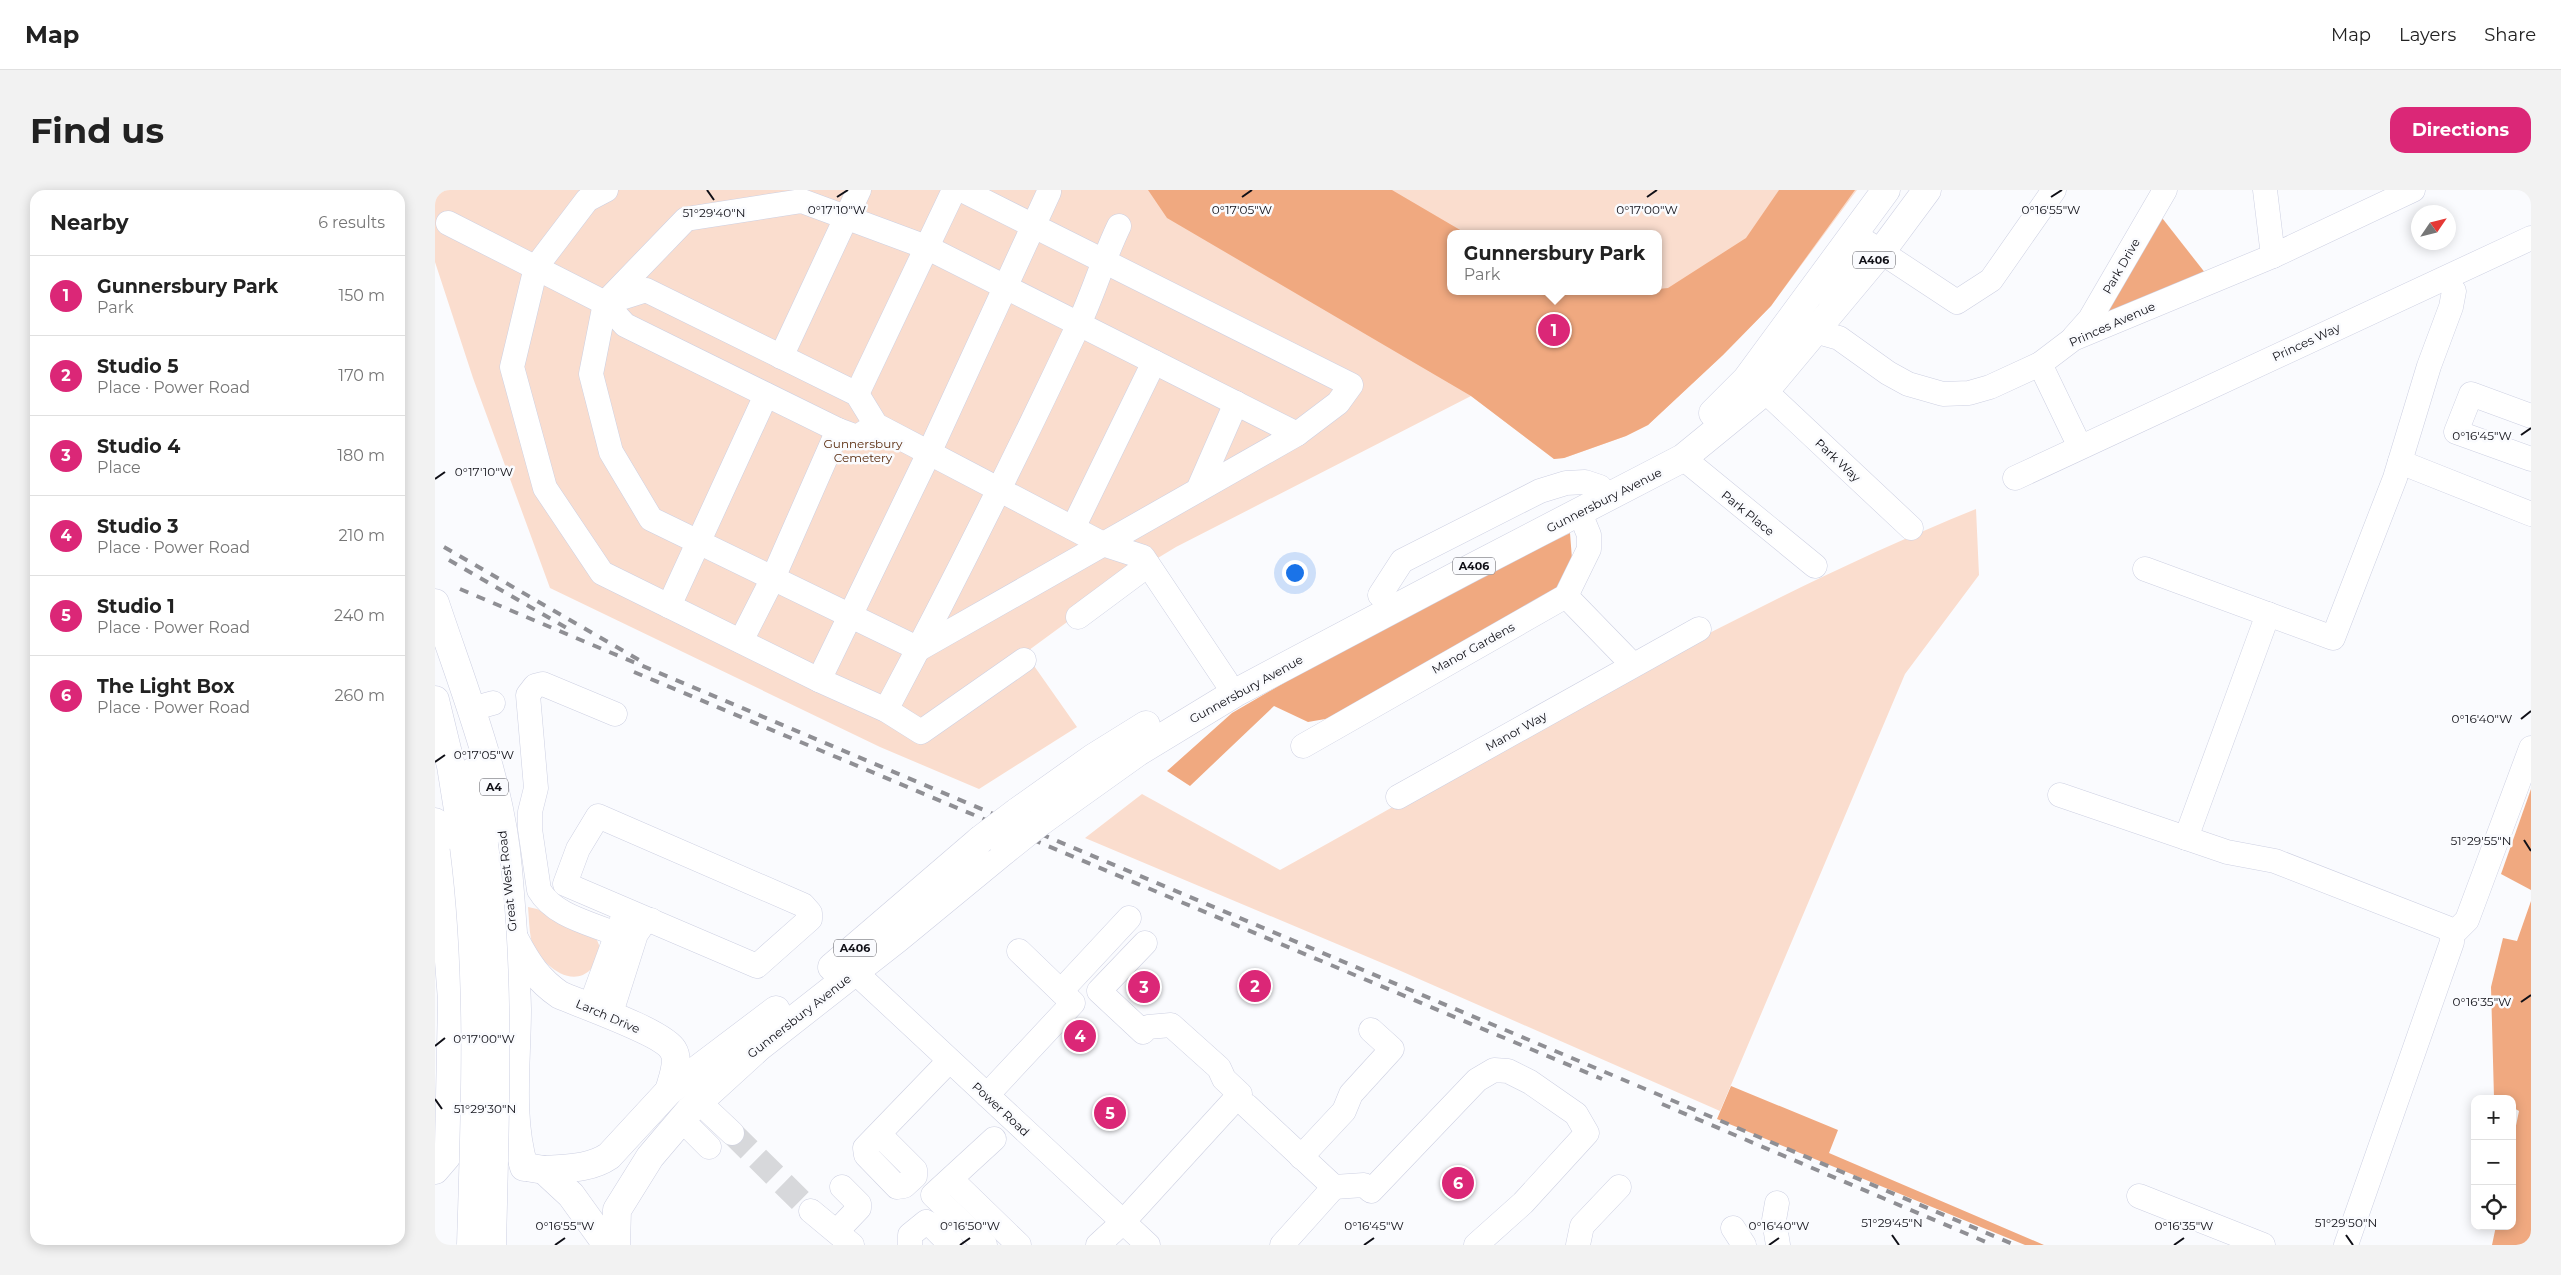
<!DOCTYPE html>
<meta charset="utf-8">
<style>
body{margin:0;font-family:Montserrat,sans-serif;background:#f2f2f2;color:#222}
.controls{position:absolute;right:15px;bottom:15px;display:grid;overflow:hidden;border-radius:10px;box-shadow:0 2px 12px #0003}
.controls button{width:45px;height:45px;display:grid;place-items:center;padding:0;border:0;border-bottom:1px solid #e0e0e0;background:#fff;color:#222;font:25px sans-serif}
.compass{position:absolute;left:1976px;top:15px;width:45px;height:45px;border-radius:50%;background:#fff;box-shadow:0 2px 12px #0003;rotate:55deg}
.you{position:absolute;left:859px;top:382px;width:18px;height:18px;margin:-12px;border:4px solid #fff;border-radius:50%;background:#1a73e8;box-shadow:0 0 0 8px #1a73e833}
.badge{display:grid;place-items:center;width:32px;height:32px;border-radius:50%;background:#db2777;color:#fff;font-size:16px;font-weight:700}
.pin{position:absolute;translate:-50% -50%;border:2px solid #fff;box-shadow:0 1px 5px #0006}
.popup{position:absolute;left:1012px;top:40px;width:215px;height:65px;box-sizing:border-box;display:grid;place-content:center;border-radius:10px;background:#fff;filter:drop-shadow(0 1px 4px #0005);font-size:16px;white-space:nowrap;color:#767676}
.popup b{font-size:19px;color:#222}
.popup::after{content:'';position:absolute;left:50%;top:100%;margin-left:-10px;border:10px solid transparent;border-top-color:#fff}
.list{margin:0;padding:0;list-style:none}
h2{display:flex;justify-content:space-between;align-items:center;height:65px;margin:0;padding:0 20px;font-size:21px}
h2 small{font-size:16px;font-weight:400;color:#767676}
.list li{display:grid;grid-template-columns:32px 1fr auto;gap:15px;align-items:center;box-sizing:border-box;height:80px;padding:0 20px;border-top:1px solid #e0e0e0}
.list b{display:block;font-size:19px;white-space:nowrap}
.list p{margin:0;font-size:16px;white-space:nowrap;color:#767676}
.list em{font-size:16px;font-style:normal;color:#767676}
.icon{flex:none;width:28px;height:28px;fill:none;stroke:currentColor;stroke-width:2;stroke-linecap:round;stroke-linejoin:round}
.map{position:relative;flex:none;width:2096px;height:1055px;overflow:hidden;border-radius:15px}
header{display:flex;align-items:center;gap:30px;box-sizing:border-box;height:70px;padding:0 25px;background:#fff;border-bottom:1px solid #e0e0e0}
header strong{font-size:24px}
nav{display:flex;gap:28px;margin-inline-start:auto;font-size:18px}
.intro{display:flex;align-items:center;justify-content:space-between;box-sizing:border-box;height:120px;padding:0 30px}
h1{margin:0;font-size:35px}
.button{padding:12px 22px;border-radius:15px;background:#db2777;color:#fff;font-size:18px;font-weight:700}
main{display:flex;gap:30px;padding:0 30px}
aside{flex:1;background:#fff;border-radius:15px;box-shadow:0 2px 12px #0003}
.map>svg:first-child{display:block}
.green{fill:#faddce;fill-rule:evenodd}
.forest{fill:#f0a980}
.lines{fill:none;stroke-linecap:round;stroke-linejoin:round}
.minor-tunnel{stroke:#d7d8db;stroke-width:24;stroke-dasharray:24 12;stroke-linecap:butt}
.minor-casing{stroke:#cdd0e2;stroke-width:25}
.highway-casing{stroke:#cdd0e2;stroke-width:29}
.minor{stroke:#fff;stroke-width:24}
.highway{stroke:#fff;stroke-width:28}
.rail{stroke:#8f8f94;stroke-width:4;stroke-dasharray:9 9;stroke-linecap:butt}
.highway-bridge-casing{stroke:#cdd0e2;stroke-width:29;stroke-linecap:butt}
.highway-bridge{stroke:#fff;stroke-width:28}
.ticks{fill:none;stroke:#101017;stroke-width:2}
.labels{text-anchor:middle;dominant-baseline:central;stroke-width:5;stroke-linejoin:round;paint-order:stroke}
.shield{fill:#fafbfe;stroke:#56565c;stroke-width:1}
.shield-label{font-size:11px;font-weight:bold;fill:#101017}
.street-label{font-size:12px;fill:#101017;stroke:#fafbfe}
.park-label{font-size:12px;fill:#5a2c0e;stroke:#fafbfe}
.ticks-label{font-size:12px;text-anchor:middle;fill:#101017;stroke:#fafbfe;stroke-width:5;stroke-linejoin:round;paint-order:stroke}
</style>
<header>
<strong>Map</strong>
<nav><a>Map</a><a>Layers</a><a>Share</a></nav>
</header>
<div class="intro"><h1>Find us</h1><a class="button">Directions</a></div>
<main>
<aside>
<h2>Nearby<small>6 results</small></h2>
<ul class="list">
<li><span class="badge">1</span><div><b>Gunnersbury Park</b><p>Park</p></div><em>150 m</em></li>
<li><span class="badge">2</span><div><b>Studio 5</b><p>Place · Power Road</p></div><em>170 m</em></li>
<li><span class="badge">3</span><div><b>Studio 4</b><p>Place</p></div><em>180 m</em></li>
<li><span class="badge">4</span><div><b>Studio 3</b><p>Place · Power Road</p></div><em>210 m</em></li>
<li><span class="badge">5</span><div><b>Studio 1</b><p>Place · Power Road</p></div><em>240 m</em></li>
<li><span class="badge">6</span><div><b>The Light Box</b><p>Place · Power Road</p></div><em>260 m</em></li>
</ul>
</aside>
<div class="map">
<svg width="2096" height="1055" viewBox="0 0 2096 1055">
<rect width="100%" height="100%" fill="#fafbfe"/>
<g class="green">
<path d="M0,0h1422l-86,116 -48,49 -75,70 -22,11 -62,22 -10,1 -83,-63 -295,151 -38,23 -113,83 52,74 -98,62 -99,-42 -330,-159 -77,-210 -38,-116zM1015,44h208v57h-208z"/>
<path d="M1541,319l3,66 -74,99 -185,437 -326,-143 -309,-130 57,-44 138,76c228,-126 454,-263 696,-361z"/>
<path d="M93,717l9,2 60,31 4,10 -5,21 -5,-2c-21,22 -53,-8 -60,-30 -2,-10 -2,-21 -3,-32z"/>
</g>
<g class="forest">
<path d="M713,0h244l75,44h-17v57h208v-2l10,-1 78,-50 33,-48h76l-84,116 -48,49 -75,70 -22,11 -62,22 -10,1 -83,-63 -304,-178z"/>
<path d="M1724,24l47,60 -99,46 -8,-10z"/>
<path d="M1135,343l2,26 -13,31 -228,128 -23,4 -34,-16 -84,80 -23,-15 65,-58 162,-94z"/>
<path d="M2096,599v101l-30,-16z"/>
<path d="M2096,711v344h-39l4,-19h16v-81l7,-34 -7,-4v-8l-18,-1 -3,-111 12,-49 14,3z"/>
<path d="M1296,896l107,44 -9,23 215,92h-19l-308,-126z"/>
</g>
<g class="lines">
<path class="minor-tunnel" d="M297,943l79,78"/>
<g class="minor-casing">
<g id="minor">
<path d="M171,0l-19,10 -51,67 -24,100 33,121 57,85 217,107 67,30 35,22 103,-72"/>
<path d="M527,0l389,195 -13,18 -41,31"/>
<path d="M1830,0l8,66"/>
<path d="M367,11l124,46 371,187 -378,215 -268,-130 -40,-67 -20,-78 14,-71 81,-84z"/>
<path d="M13,33l157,80"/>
<path d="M1387,102l10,-6 34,-44 91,60 34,-22 63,-90"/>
<path d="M1382,137l8,7 14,4 49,35 20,11 35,10 26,-1 21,-6 50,-23 33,-25 200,-83 140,-66"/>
<path d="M1639,147l16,-18 75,-129"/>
<path d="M346,167l78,-167"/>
<path d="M1605,174l40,83"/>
<path d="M1330,201l146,137"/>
<path d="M422,204l97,-204"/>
<path d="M2096,226l-60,-22 -15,38 75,27"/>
<path d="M441,235l-19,12 -19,-7 -213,-105 -20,-22 41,-13 211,104 19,31 227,119 40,13 83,124"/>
<path d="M1248,268l132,108"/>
<path d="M1965,272l131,52"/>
<path d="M1580,288l516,-240"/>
<path d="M763,300l38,-87"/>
<path d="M638,338l81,-166"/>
<path d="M1710,379l188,69 62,-160 34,-112 22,-59 3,-16"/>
<path d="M945,405l22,-34 138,-70 26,-8 19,-1 15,5"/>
<path d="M1131,406l67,69"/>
<path d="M234,416l97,-211"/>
<path d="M643,427l70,-52"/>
<path d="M306,451l32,-63 65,-148"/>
<path d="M384,490l110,-227 120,-261"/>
<path d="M36,519l22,-6"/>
<path d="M451,520c67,-126 130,-253 191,-382 16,-33 26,-69 42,-102"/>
<path d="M180,524l-72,-30 -8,2 -7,9 8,93 -6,24v17l9,61c15,26 51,33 77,44"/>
<path d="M868,556l263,-150 23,-47v-14l-9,-22"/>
<path d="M1625,605l167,57 48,9 172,67 5,7v7l-106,303"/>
<path d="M963,607l301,-168"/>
<path d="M163,626l205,89 7,8v6l-53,47 -192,-82 13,-35z"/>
<path d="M1751,648l82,-224"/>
<path d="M2017,745l15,-15 64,-172"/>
<path d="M420,782l293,273"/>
<path d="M626,801l68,-73"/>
<path d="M155,817l32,-87"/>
<path d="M175,826l26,-82 7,-10 8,-4"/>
<path d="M552,905l86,-92 -54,-52"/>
<path d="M264,912l33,31"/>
<path d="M812,916l87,81 -52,58"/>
<path d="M246,929l28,28"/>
<path d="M444,944l36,36v6l-11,10 -7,1 -31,-32 -1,-7 84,-87"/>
<path d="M866,967l43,-46 7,-17 41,-45 -21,-19"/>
<path d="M523,996l61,59"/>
<path d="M899,997l30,-2 7,6 106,-111 17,-10 14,1 22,11 46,32 11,19 -64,70 -47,42"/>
<path d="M1704,1006l124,49"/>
<path d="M1342,1013l-3,17 4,25"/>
<path d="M376,1021l41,34"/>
<path d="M1298,1038l11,17"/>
<path d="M402,1041l22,-23v-4l-17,-17"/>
<path d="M475,1055v-10l16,-13 4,2 21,21"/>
<path d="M550,1055l-52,-50 61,-56"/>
<path d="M663,1055l25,-23 117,-128 -16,-15 -5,-11 -48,-43 -23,2 -5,5 -44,-41 46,-48"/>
<path d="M1143,1055l4,-19 37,-39"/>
</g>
</g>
<g class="highway-casing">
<g id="highway">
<path d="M1278,223l33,-33 140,-190"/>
<path d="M0,413c29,87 65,174 73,266 4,47 8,94 9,140 0,53 -8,108 7,158"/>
<path d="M0,510l16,66 13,81"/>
<path d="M37,582l12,72"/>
<path d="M582,622l76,-54 53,-33"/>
<path d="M0,632l7,49 10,129 -3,145 -2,11 -12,14"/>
<path d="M605,632l98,-70 97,-59 236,-125 212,-110 82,-67 116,-139 46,-62"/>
<path d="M80,750c12,23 23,40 45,55 21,9 104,38 113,55 7,11 -1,30 -4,41"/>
<path d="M397,777l148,-127"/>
<path d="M97,978l12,2 27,25 36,50"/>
<path d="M109,980c22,-2 46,-1 65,-14l60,-65 107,-81"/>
<path d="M181,1055l1,-35 33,-53 40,-47 69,-63 139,-109 107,-88"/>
</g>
</g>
<use href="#minor" class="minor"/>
<use href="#highway" class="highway"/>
<g class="rail">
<path d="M9,357l195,113"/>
<path d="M14,370l121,70"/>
<path d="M25,399l1555,656"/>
<path d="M199,482l968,407"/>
<path d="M1227,914l331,141"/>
</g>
<g class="highway-bridge-casing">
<g id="highway-bridge">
<path d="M545,650l37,-28"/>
<path d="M49,654c17,133 11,267 8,401"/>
<path d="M29,657c17,132 11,265 7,398"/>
<path d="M570,660l35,-28"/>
</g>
</g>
<use href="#highway-bridge" class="highway-bridge"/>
</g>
<path class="ticks" d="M272,0l7,10M402,7l11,-7M807,7l10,-7M1212,7l10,-7M1616,7l11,-7M2086,245l10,-7M0,289l10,-7M2086,529l10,-8M0,572l10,-7M2089,650l7,11M2086,812l10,-7M0,856l10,-8M0,909l7,10M1457,1045l7,10M1911,1045l7,10M120,1055l10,-7M525,1055l10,-7M929,1055l10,-7M1334,1055l10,-7M1739,1055l10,-7"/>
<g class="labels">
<g class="shield">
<rect x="1418" y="61.5" width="42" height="17" rx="4"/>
<rect x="1018" y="367.5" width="42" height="17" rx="4"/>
<rect x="45" y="588.5" width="28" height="17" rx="4"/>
<rect x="399" y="749.5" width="42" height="17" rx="4"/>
</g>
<g class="shield-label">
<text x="1439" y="70">A406</text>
<text x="1039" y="376">A406</text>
<text x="59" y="597">A4</text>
<text x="420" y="758">A406</text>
</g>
<g class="street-label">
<text transform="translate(1686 76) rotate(-60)">Park Drive</text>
<text transform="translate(1677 134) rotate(-24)">Princes Avenue</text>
<text transform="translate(1871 152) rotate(-25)">Princes Way</text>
<text transform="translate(1403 270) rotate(43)">Park Way</text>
<text transform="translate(1169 310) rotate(-27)">Gunnersbury Avenue</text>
<text transform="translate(1313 323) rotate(39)">Park Place</text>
<text transform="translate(1038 458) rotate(-29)">Manor Gardens</text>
<text transform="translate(811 499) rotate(-29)">Gunnersbury Avenue</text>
<text transform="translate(1081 541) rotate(-29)">Manor Way</text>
<text transform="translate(72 691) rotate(-96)">Great West Road</text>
<text transform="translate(173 826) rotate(23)">Larch Drive</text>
<text transform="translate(364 826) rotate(-38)">Gunnersbury Avenue</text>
<text transform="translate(566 919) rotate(43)">Power Road</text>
</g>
<g class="park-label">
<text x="428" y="253">Gunnersbury<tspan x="428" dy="14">Cemetery</tspan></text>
</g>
</g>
<g class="ticks-label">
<text x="807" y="24">0°17'05"W</text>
<text x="1212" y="24">0°17'00"W</text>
<text x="1616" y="24">0°16'55"W</text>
<text x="402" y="24">0°17'10"W</text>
<text x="279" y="27">51°29'40"N</text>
<text x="2047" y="250">0°16'45"W</text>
<text x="49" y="286">0°17'10"W</text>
<text x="2047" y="533">0°16'40"W</text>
<text x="49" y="569">0°17'05"W</text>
<text x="2046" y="655">51°29'55"N</text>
<text x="2047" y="816">0°16'35"W</text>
<text x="49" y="853">0°17'00"W</text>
<text x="50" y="923">51°29'30"N</text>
<text x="1457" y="1037">51°29'45"N</text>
<text x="1911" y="1037">51°29'50"N</text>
<text x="130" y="1040">0°16'55"W</text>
<text x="535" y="1040">0°16'50"W</text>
<text x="939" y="1040">0°16'45"W</text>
<text x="1344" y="1040">0°16'40"W</text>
<text x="1749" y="1040">0°16'35"W</text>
</g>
</svg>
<div class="controls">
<button>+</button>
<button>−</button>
<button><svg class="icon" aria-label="locate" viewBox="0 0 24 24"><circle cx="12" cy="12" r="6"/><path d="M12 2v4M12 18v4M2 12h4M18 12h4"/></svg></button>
</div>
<svg class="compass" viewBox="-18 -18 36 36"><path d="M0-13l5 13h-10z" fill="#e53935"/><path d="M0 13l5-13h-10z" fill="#767676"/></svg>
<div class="you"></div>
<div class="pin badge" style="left:1119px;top:140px">1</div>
<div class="popup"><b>Gunnersbury Park</b>Park</div>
<div class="pin badge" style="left:820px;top:796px">2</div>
<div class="pin badge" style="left:709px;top:797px">3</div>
<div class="pin badge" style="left:645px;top:846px">4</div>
<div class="pin badge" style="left:675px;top:923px">5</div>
<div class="pin badge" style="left:1023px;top:993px">6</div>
</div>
</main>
